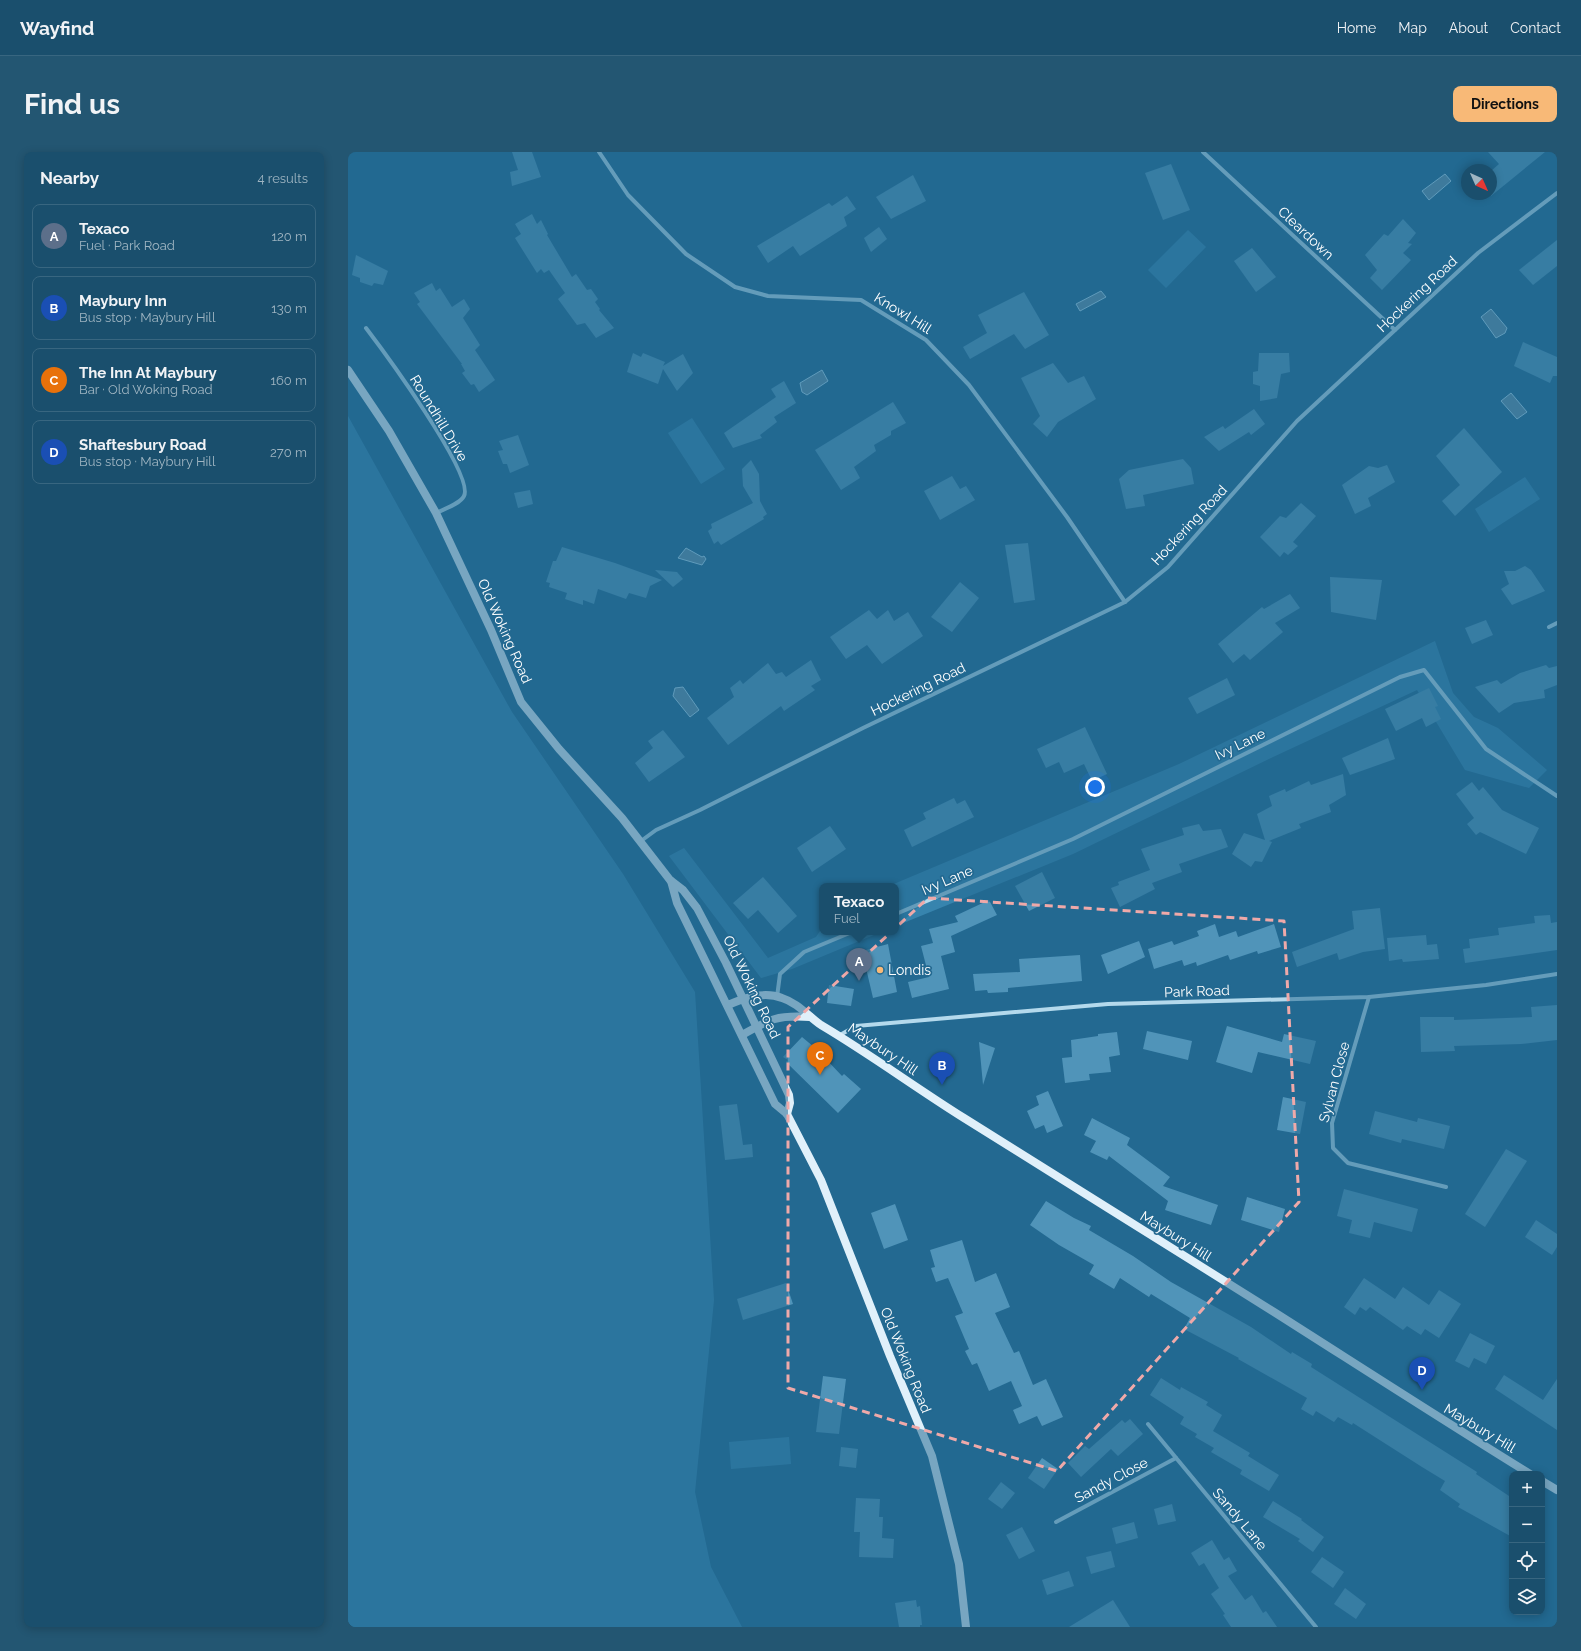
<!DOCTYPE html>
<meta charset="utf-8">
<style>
body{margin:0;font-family:Raleway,sans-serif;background:#235672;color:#f1f3f6}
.controls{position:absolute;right:12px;bottom:12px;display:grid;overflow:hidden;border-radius:8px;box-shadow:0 2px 10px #0003}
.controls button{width:36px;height:36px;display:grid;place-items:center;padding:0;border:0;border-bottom:1px solid #386680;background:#1a4f6d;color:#f1f3f6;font:20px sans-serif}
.compass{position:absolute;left:1113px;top:12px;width:36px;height:36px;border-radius:50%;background:#1a4f6d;box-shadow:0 2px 10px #0003;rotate:135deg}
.you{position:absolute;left:747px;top:635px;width:14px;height:14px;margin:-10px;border:3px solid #fff;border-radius:50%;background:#1a73e8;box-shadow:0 0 0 6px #1a73e833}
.badge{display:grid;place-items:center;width:26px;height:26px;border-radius:50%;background:#f8b977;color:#fff;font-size:13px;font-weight:700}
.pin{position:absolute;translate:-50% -33px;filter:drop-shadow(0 1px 2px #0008)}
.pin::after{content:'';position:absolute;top:21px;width:14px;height:12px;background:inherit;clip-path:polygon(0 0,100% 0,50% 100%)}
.popup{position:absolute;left:471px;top:731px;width:80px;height:52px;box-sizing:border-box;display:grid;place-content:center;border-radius:8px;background:#1a4f6d;filter:drop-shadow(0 1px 3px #0005);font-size:13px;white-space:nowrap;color:#9fb5c2}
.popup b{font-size:15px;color:#f1f3f6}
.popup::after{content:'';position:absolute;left:50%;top:100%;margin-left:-8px;border:8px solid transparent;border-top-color:#1a4f6d}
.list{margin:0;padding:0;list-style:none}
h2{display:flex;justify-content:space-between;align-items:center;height:52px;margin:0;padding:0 16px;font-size:17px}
h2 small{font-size:13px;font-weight:400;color:#9fb5c2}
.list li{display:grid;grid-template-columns:26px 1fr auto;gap:12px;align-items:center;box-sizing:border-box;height:64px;margin:0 8px 8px;padding:0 8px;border:1px solid #386680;border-radius:8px}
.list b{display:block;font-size:15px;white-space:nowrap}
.list p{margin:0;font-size:13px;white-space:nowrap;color:#9fb5c2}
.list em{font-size:13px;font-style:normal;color:#9fb5c2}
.icon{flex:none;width:22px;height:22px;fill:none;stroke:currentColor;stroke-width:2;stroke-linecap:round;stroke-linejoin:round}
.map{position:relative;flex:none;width:1209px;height:1475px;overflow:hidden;border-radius:8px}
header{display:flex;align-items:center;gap:24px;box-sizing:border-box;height:56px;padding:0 20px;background:#1a4f6d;border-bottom:1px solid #386680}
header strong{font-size:19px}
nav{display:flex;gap:22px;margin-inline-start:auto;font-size:14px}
.intro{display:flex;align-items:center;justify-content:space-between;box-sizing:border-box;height:96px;padding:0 24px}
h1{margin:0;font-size:28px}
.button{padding:10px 18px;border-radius:8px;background:#f8b977;color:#111;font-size:14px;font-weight:700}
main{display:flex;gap:24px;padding:0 24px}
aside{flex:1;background:#1a4f6d;border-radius:8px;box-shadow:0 2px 10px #0003}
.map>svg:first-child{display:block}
.green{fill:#3784ae}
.water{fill:#608ea8;stroke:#a8d6ed}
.building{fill:#5094b9}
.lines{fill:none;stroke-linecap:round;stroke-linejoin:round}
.street{stroke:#b4d9ec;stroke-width:4}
.secondary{stroke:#e0f0fa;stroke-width:8}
.marked{fill:none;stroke:#efa9a9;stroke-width:3;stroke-dasharray:8 5;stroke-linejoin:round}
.poi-dot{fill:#f8b977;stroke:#236991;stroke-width:1.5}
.labels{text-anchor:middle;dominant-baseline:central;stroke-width:3.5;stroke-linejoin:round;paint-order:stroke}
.street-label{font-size:14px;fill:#fff;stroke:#236991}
.poi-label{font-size:14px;fill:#fff;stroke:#236991;text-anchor:start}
</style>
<header>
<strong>Wayfind</strong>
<nav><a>Home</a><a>Map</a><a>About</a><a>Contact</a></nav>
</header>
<div class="intro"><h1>Find us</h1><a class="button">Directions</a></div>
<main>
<aside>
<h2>Nearby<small>4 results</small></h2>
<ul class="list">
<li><span class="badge" style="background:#5c6f8a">A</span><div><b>Texaco</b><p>Fuel · Park Road</p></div><em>120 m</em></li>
<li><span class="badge" style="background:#1a4fb4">B</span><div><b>Maybury Inn</b><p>Bus stop · Maybury Hill</p></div><em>130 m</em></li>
<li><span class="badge" style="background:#e8710a">C</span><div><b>The Inn At Maybury</b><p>Bar · Old Woking Road</p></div><em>160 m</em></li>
<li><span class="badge" style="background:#1a4fb4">D</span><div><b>Shaftesbury Road</b><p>Bus stop · Maybury Hill</p></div><em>270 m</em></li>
</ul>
</aside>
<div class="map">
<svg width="1209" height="1475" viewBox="0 0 1209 1475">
<rect width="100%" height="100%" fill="#236991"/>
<g class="green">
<path d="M840,78l18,17 -40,41 -18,-18z"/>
<path d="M0,264l164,296 111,162 72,118 19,308 -19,192 16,75 31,60h-394z"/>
<path d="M344,266l33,51 -24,15 -33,-51z"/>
<path d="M1177,325l15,22 -51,33 -14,-23z"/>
<path d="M1087,489l18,52 21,24 24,11 49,42 -18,18 -64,-18 -48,-80 -144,67 -200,97 -177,72v-40h-7l290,-122z"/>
<path d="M336,696l84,110 48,-21 6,-9v4h59l-89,37 -31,9 -92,-122z"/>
<path d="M441,1285l2,27 -60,5 -2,-27z"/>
</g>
<g class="water">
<path d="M1097,22l6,7 -22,19 -7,-9z"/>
<path d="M753,139l5,6 -26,14 -4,-7z"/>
<path d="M1143,157l16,19 -2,5 -9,5 -15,-21z"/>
<path d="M474,218l6,11 -21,14 -5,-3 -2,-9z"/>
<path d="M1163,241l16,19 -10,7 -16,-18z"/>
<path d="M338,396l16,9 2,-1 2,3 -4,6 -24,-7z"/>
<path d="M335,535l16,23 -9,7 -17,-21 2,-8z"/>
</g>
<g class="building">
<path d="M164,0h20l9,25 -29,9 -2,-14 8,-2z"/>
<path d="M1140,0h57l-54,44v-25l8,-7z"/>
<path d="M823,12l19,46 -27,10 -18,-47z"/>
<path d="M565,23l13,26 -35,18 -15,-22z"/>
<path d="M499,44l9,13 -12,8 3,9 -47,30 -7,-10 -25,17 -11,-17 72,-43 3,3z"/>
<path d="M184,62l5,10 4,-4 7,14 -1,1 25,42 4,-3 11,16 4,-1 7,10 -3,3 5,7 -1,1 15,18 -18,10 -11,-15 -8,2 -19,-26 7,-6 -16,-23 -5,3 -3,-4 -4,4 -22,-35 6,-4 -6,-10z"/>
<path d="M1055,67l13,14 -8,10 4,1 -9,9 8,7 -29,30 -12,-12 7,-8 -12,-15 19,-21 4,2z"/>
<path d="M531,75l8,12 -16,13 -7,-14z"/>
<path d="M1209,88v26l-24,19 -14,-15z"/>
<path d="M904,96l24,29 -20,15 -22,-31z"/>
<path d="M8,103l32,16 -5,14 -9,-2 -2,3 -12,-4v-4l-8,-3z"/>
<path d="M84,131l4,8 4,-3 12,19 12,-8 6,10 -7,9 17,27 -5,5 20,30 -16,12 -5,-8 -3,1 -9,-12 3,-2 -4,-7h1l-45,-60 3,-2 -6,-9z"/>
<path d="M676,140l25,43 -24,14 -11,-15 -44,25 -7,-12 24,-14 -9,-18z"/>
<path d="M1175,190l34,15v19h-4l-3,7 -36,-17z"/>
<path d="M285,201l8,4 2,-4 22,9 -2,4 20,-12 10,19 -16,18 -14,-22 -5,15 -31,-12z"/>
<path d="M911,201h30l1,19 -9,2 -4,24 -17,3v-15l-7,-2v-12l5,-1z"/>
<path d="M705,211l15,20 16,-7 12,23 -38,23 -11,15 -14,-13 7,-8 -19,-38z"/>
<path d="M436,229l12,22 -22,14 3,5 -17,13 2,3 -29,10 -9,-15 52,-36 -5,-8z"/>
<path d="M545,250l13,21 -15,8v4l-17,10 2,6 -22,16 6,11 -19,12 -26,-40z"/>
<path d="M906,257l11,15 -14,11 -2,-3 -30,19 -15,-14 19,-11 2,3z"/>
<path d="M1116,276l38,44 -47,44 -13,-15 18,-16 -24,-29z"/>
<path d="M170,283l11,30 -19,8 -3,-9h-4l-5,-13 5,-1 -4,-9z"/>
<path d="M835,307l8,9 3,16 -51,11 2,11 -19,3 -7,-30 10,-9z"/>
<path d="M403,308l8,14 1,27 7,13 -4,3 1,2 -43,26 -3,-4 -4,3 -6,-13 4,-3 -1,-4 42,-21 -10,-17 -1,-17z"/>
<path d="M1039,313l8,17 -27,16 3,8 -16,8 -13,-29 27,-19 9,2z"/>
<path d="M604,324l8,13 6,-3 9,14 -35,20 -16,-29z"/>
<path d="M182,338l3,14 -15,4 -4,-15z"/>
<path d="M953,351l15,13 -23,26 5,4 -10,9 -4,-3 -4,5 -20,-20 20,-21 6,2z"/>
<path d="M680,391l7,57 -21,3 -9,-58z"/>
<path d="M214,395l53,16 47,17 -12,6 -4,12 -17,-5 -3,6 -28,-10 -4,15 -11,-4v5l-18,-6 2,-6 -18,-6 1,-4 -4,-1 7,-21h3z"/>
<path d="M1177,414l6,4 14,21 -33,14 -11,-16 8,-5 -5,-13h11z"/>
<path d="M307,418l22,2 6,7 -10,8z"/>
<path d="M982,425l52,3 -6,40 -45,-8z"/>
<path d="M612,430l19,16 -27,34 -21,-15z"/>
<path d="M942,442l10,14 -25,15 8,9 -33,28 -6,-6 -11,9 -15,-19 44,-37 2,2z"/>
<path d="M521,458l8,9 11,-9 6,11 14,-9 15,24 -41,28 -15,-19 -21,14 -16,-22z"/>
<path d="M1138,468l7,15 -21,9 -7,-16z"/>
<path d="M463,508l10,20 -10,6 4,4 -31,21 -3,-5 -53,39 -21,-27 27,-21 -4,-9 10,-8 3,4 25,-21 8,11 6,-2 4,5z"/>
<path d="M1198,513l3,3 8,-2v19l-13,5 1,8 -31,5 -15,10 -24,-26 22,-7 4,4 19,-11z"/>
<path d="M879,526l8,17 -38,19 -9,-16z"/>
<path d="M1081,536l9,18 -3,1 6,12 -15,8 -4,-9 -26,13 -11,-22z"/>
<path d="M737,575l22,47 -15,7 -8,-17 -20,9 -5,-11 -13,6 -9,-19z"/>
<path d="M315,578l22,27 -36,25 -14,-19 18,-15 -5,-7z"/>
<path d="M1040,586l7,21 -45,16 -8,-17z"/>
<path d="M995,622l3,21 -17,10 2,7 -32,12 2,4 -32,13 3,1 -10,20 -7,-1 -4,6 -19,-13 12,-21 21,7 -8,-26 15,-8 -3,-10 16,-7 1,3 23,-11 2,4z"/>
<path d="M1124,630l7,9 4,-4 19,23 37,18 -13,26 -46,-22 -4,3 -9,-11 7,-6 -18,-24z"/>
<path d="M606,646l3,6 8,-4 9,17 -62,30 -8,-17 22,-11 -3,-6z"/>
<path d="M851,672l4,7 18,-2 7,18 -49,17 3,8 -30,11 3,6 -35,18 -9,-19 8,-3 -1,-3 32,-12 -9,-21 43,-14 -2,-7z"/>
<path d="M482,674l16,23 -34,23 -15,-24z"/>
<path d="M694,720l13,26 -26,13 -14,-25z"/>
<path d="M415,725l34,39 -19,17 -20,-23 -10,9 -15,-16z"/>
<path d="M641,748l8,15 -46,21 4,16 -14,4 8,33 -37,9 -4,-16 21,-5 -8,-31 12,-3 -4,-14 29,-7 -3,-6z"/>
<path d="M1032,756l5,41 -22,3 -24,8 -2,-7 -40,14 -5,-15 62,-23 -2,-18z"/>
<path d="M1202,763l1,8 6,-1v28l-92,13 -2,-14 7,-1 -1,-9 30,-4 -1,-7 37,-5 -1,-7z"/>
<path d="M867,772l4,13 17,-6 2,6 36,-13 7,23 -23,7 -1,-3 -27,9 -2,-5 -31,11 -1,-4 -12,4 -2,-6 -28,9 -6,-20 24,-8 2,4 25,-9 -2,-5z"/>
<path d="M1078,783l1,10 10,-1 2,15 -36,3 -1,-3 -13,2 -2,-23z"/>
<path d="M791,789l6,16 -37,17 -7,-19z"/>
<path d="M540,792l9,48 -24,6 -11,-47z"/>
<path d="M732,803l2,26 -74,7v4l-20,1 -1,-3 -12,1 -2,-17 47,-2 -1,-13z"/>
<path d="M481,833l25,4 -3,17 -24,-3z"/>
<path d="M1209,853v35l-36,4 -67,2 1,5 -34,1 -1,-35h34v3l78,-3 -1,-10z"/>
<path d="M879,874l55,16 2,-8 32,7 -6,23 -52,-12 -6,21 -36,-11z"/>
<path d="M799,879l45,10 -4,19 -45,-11z"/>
<path d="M769,880l3,23 -11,2 2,15 -22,2 1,6 -25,3 -3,-25 10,-1 -1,-17 27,-4v-2z"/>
<path d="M454,885l24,20 -1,1 17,18 2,-2 17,15 -23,24 -52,-51 2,-2 -5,-3z"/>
<path d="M631,890l16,6 -12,37z"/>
<path d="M700,939l15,35 -16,7 -3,-8 -9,4 -8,-18 12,-6 -3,-9z"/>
<path d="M935,945l23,5 -6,32 -23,-4z"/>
<path d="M389,952l6,41 9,-1 1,13 -28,3 -6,-54z"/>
<path d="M1027,959l42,11 1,-4 32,8 -6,23 -42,-10 -1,4 -32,-9z"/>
<path d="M744,966l38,20 -3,7 43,32 -7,9 55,19 -7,20 -46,-15 3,-9 -59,-45 -2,4 -17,-8 6,-11 -12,-6z"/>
<path d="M1158,997l21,12 -42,66 -20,-13z"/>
<path d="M996,1037l74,20 -6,23 -38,-10 -4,16 -21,-5 3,-13 -15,-4z"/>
<path d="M899,1045l38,12 -6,23 -38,-12z"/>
<path d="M698,1049l28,17 17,8 -2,4 44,26 38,26 80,45 40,27 1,-2 20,12 -1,3 166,105 -1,2 36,24v39l-54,-30 2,-3 -20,-14 5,-9 -23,-14 -69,-44 -1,2 -14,-8 -4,5 -18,-11 -3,5 -12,-7 6,-11 -69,-39 1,-1 -55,-29 6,-11 -39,-24 -2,3 -29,-19 -6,11 -25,-15 5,-9 -35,-20 -29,-20z"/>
<path d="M547,1052l13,36 -24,9 -13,-36z"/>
<path d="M1188,1068l21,14v13l-5,8 -27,-18z"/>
<path d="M614,1088l13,42 21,-9 14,34 -15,6 19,40 5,-2 14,34 13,-6 17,38 -21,9 -5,-10 -18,8 -6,-14 9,-4 -11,-25 -22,10 -12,-28 -5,2 -7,-14 4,-2 -14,-33 8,-3 -15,-35 -12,4 -5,-14 4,-1 -5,-17z"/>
<path d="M1016,1126l31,21 8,-12 26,18 10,-15 22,14 -22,34 -14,-9 -4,6 -14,-9 -4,4 -33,-23 -4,4 -6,-4 -5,8 -11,-8z"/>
<path d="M438,1131l7,21 -50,16 -6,-21z"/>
<path d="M1122,1181l25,13 -9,18 -12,-6 -5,10 -14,-7z"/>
<path d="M1156,1223l39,25 14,-21v51l-62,-41z"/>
<path d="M475,1224l23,3 -7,55 -23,-2z"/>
<path d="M813,1226l19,12 1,-3 27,15 -2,3 16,10 -9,16 37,22 -2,3 31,19 -10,16 -29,-17 2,-4 -31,-18 3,-4 -19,-11 2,-3 -17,-10 4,-7 -34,-22z"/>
<path d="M782,1267l13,15 -25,22 -7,-7 -30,28 -13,-14 17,-17 4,3 33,-29 3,3z"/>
<path d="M493,1295l17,2 -2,19 -17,-2z"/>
<path d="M694,1306l16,11 -14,20 -16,-11z"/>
<path d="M653,1330l14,11 -13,16 -14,-10z"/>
<path d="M508,1346l24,1 -1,18h4l-1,21 12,1 -1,19 -34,-1 1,-25h-6z"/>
<path d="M925,1349l29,18 -1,1 23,17 -11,15 -15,-11 2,-2 -37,-22z"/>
<path d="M824,1352l4,17 -18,4 -4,-16z"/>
<path d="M786,1370l4,16 -22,6 -4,-16z"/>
<path d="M674,1375l13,24 -16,8 -13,-24z"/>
<path d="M864,1388l12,20 5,-3 8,14 -9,5 17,24 7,-5 11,18 3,-2 11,16h-46l-8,-12 2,-1 -14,-20 8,-6 -15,-25 -5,3 -8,-13z"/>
<path d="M763,1399l4,16 -24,7 -5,-17z"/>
<path d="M974,1405l22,15 -11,16 -22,-16z"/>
<path d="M721,1419l5,15 -27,9 -5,-15z"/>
<path d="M997,1436l21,16 -10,15 -22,-15z"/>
<path d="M568,1448l1,7 3,-1 2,19h-2v2h-21l-4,-24z"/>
<path d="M765,1448l17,27h-61z"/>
</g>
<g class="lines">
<g class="street">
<path d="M251,0l29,43 58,59 49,33 33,9 93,4 65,40 43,45 98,132 58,85"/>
<path d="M855,0l192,178"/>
<path d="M18,176c16,21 109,147 98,168 -4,8 -20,13 -28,17"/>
<path d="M1201,475l8,-4"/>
<path d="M293,689l15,-11 44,-20 163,-82 262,-126 43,-35 129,-146 181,-168 79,-60"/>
<path d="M548,762l177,-75 327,-162 24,-7 62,79 71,47"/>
<path d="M429,845l3,-23 24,-22 48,-20"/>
<path d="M1021,845l-37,126 1,25 15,15 98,24"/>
<path d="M492,883l16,-9 252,-22 261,-7 117,-12 71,-11"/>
<path d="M800,1272l168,203"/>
<path d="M708,1370l120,-64"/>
</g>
<g class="secondary">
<path d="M0,218l41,61 47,82 55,117 30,72 38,47 63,69 48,62 13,10 14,18 29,55 63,132 1,8 -3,11"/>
<path d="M323,729l6,22 98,201 12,10 34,66 69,176 42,100 27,108 7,63"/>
<path d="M380,853c16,-7 36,-14 54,-7 16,5 26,18 39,27 49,29 95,63 143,93 103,65 207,129 310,194 85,54 170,109 256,162"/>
<path d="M394,883c28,-16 35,-20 68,-18"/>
<path d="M1194,1329l15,9"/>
</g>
</g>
<path d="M0 0H1209V1475H0ZM580,746l356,23 15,281 -242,269 -269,-83v-361z" fill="#236991" fill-opacity=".55" fill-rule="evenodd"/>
<path class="marked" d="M580,746l356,23 15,281 -242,269 -269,-83v-361z"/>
<circle class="poi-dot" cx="532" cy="818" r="4"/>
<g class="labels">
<g class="street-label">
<text transform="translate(958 81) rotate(43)">Cleardown</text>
<text transform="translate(1069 142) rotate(-43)">Hockering Road</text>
<text transform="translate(555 161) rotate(32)">Knowl Hill</text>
<text transform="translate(91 266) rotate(59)">Roundhill Drive</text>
<text transform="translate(841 373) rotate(-47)">Hockering Road</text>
<text transform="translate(157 479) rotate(66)">Old Woking Road</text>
<text transform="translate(570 537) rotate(-26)">Hockering Road</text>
<text transform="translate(892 592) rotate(-26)">Ivy Lane</text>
<text transform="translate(599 728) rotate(-23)">Ivy Lane</text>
<text transform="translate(404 835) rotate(64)">Old Woking Road</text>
<text transform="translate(849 839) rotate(-2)">Park Road</text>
<text transform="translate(535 897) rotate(34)">Maybury Hill</text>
<text transform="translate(986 930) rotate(-75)">Sylvan Close</text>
<text transform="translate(828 1084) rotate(32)">Maybury Hill</text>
<text transform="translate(558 1208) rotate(68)">Old Woking Road</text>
<text transform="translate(1132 1276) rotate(31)">Maybury Hill</text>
<text transform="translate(763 1328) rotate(-28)">Sandy Close</text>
<text transform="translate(892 1367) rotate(50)">Sandy Lane</text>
</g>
<g class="poi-label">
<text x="540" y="818">Londis</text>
</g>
</g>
</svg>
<div class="controls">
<button>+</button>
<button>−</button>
<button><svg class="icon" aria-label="locate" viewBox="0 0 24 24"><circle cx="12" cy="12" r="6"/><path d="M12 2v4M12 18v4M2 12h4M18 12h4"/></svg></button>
<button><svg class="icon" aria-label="layers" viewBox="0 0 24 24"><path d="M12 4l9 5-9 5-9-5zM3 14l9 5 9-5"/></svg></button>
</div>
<svg class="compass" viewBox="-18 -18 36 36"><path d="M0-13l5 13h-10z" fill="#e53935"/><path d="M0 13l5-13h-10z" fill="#9fb5c2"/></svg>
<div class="you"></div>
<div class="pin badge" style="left:511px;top:829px;background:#5c6f8a">A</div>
<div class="popup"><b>Texaco</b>Fuel</div>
<div class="pin badge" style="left:594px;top:933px;background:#1a4fb4">B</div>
<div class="pin badge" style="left:472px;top:923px;background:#e8710a">C</div>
<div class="pin badge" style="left:1074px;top:1238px;background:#1a4fb4">D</div>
</div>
</main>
